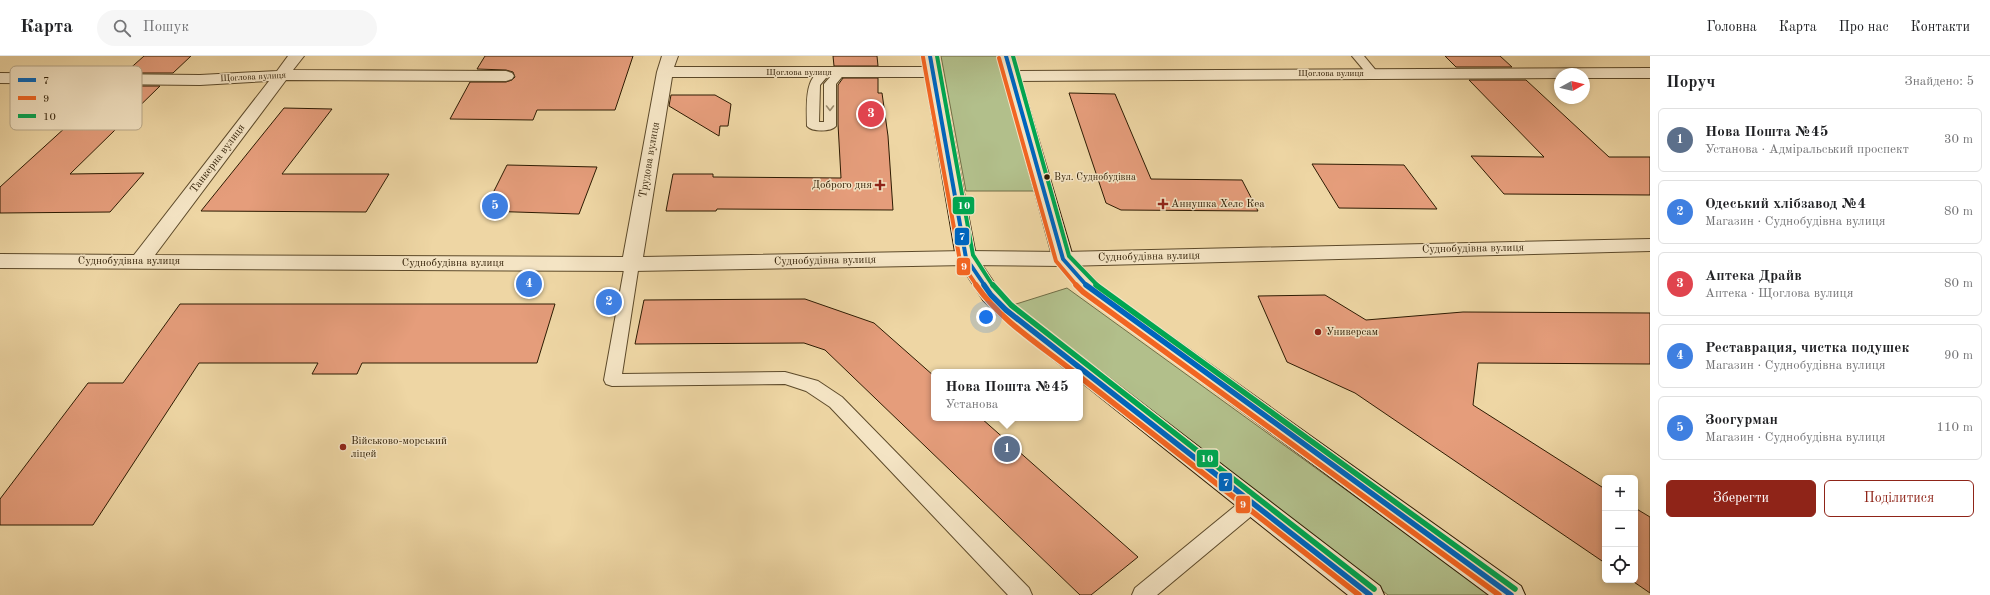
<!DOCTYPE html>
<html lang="uk">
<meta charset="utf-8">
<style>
body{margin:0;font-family:"Old Standard TT",serif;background:#f6f6f6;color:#202124}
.controls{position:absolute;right:12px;bottom:12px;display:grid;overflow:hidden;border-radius:6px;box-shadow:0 2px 6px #0003}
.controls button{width:36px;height:36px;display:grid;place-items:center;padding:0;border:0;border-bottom:1px solid #e0e0e0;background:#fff;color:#202124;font:20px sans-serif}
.compass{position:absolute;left:1554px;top:12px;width:36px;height:36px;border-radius:50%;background:#fff;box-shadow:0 2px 6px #0003;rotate:82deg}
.you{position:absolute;left:986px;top:261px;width:14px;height:14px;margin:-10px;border:3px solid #fff;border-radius:50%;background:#1a73e8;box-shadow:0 0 0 6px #1a73e833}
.badge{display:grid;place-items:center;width:26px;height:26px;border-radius:50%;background:#8f2418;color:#fff;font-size:13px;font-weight:700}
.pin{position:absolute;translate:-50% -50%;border:2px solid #fff;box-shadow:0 1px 4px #0006}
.popup{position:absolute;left:931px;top:313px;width:152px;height:52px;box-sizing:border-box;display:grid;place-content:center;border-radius:6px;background:#fff;filter:drop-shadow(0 1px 3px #0005);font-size:13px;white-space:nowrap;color:#757577}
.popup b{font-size:15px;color:#202124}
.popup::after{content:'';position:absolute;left:50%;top:100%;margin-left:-8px;border:8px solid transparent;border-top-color:#fff}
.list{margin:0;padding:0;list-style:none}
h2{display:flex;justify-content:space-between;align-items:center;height:52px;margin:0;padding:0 16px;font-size:17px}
h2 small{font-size:13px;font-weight:400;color:#757577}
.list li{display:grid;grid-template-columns:26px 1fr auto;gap:12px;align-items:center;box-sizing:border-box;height:64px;margin:0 8px 8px;padding:0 8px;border:1px solid #e0e0e0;border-radius:6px}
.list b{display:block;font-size:15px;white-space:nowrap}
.list p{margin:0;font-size:13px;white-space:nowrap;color:#757577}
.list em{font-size:13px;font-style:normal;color:#757577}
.actions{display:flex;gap:8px;padding:12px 16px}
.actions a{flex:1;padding:9px 0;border:1px solid #8f2418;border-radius:6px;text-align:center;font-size:14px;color:#8f2418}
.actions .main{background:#8f2418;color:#fff}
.icon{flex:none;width:22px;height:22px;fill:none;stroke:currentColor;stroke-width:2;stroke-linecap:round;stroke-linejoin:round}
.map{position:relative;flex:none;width:1650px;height:539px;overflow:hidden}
header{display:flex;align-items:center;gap:24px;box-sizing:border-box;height:56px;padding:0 20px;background:#fff;border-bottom:1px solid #e0e0e0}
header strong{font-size:19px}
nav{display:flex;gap:22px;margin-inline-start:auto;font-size:14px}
.search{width:280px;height:36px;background:#f6f6f6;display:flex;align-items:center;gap:10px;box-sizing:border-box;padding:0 14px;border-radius:22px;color:#757577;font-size:15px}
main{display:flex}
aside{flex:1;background:#fff}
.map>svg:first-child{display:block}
.green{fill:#b2bf8b;stroke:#706d46}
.building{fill:#e59d7b;stroke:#2d1b02}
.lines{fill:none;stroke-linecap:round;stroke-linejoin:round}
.service-casing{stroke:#5d4a2a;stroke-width:2}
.minor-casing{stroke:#5d4a2a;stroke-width:2}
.secondary-casing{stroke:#2d1b02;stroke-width:2}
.service{fill:#f4e4c4;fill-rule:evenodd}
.minor{fill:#f4e4c4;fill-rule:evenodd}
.secondary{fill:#f4e4c4;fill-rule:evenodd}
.bus-1-far1-casing{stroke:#f4e4c4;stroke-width:6}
.bus-1-casing{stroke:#f4e4c4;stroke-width:8}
.bus-2-far1-casing{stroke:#f4e4c4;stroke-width:6}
.bus-2-casing{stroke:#f4e4c4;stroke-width:8}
.bus-3-far1-casing{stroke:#f4e4c4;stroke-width:6}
.bus-3-casing{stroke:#f4e4c4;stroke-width:8}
.bus-1-far1{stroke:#0065bd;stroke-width:4}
.bus-1{stroke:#0065bd;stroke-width:5.5}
.bus-2-far1{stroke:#f26522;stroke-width:4}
.bus-2{stroke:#f26522;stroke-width:5.5}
.bus-3-far1{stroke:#00a651;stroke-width:4}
.bus-3{stroke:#00a651;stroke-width:5.5}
.oneway{stroke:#9a8a6d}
.bus-dot{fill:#2d1b02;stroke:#f4e4c4;stroke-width:1.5}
.poi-dot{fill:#8f2418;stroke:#f4e4c4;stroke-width:1.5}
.labels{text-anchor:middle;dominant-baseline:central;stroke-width:3;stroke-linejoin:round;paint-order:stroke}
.far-street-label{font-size:9px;fill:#2d1b02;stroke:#f4e4c4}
.bus-label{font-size:10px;fill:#2d1b02;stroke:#f4e4c4;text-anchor:start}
.street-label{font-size:11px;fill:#2d1b02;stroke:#f4e4c4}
.poi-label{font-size:11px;fill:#2d1b02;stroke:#f4e4c4;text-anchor:start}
.key{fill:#f4e4c4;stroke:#b8a88a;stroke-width:1}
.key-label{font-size:11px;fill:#2d1b02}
.line-badge{stroke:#f4e4c4;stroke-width:1.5}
.badge-label{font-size:11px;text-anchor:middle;font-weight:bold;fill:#fff}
</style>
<header>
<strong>Карта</strong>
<div class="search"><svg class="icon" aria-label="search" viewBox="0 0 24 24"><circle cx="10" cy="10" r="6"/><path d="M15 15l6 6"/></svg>Пошук</div>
<nav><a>Головна</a><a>Карта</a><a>Про нас</a><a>Контакти</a></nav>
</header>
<main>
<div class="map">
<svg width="1650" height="539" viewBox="0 0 1650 539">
<rect width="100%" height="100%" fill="#eed6a4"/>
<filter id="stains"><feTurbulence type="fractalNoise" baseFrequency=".005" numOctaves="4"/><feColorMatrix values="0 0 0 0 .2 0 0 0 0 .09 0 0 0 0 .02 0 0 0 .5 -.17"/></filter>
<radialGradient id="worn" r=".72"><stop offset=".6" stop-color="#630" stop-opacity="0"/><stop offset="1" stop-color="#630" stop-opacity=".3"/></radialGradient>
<g class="green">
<path d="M941,0h59l36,135h-70z"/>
<path d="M1067,232l424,307h-103l-375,-290z"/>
</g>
<g class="building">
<path d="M144,0h47l-18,17h-48z"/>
<path d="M485,0h148l-18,54h-78l-4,10 -83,-1 20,-37h36l6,-2 3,-3 -2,-5 -7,-2 -29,-1z"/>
<path d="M833,0h44l1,10h-44z"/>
<path d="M1445,0h55l12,11h-56z"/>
<path d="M843,22h35v15h4l6,43 5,74 -176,-1 -1,2h-50l7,-37h40v3l128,1 -3,-54v-39z"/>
<path d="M1469,24h57l83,77h41v38l-146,-1 -33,-38 73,1z"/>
<path d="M111,30h49l-90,88 74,-1 -34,39 -110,1v-26z"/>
<path d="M1069,37l46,1 36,85 91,1 16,31 -137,-1 -15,-7z"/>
<path d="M671,39h44l16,9 -3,22h-8l-1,10 -50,-30z"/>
<path d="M284,52l48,1 -50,65h107l-23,38 -165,-1z"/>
<path d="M1312,108l92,1 33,44 -98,-1z"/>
<path d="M507,109l90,2 -18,47 -95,-3z"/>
<path d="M1325,239l41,25 97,-8 187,1v51l-172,-1 -5,42 132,84v74l-250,-170 -68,-31 -29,-66z"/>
<path d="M805,243l69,24 60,53v42h47l157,139 -47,38h-11l-255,-245 -21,-7 -169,1 9,-44z"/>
<path d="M180,248h375l-18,59h-175l-5,11h-45l6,-11h-119l-106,162h-93v-26l88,-116h35z"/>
<path d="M1635,452l15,9v76l-19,-13h4z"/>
</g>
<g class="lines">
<g class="service-casing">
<g id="service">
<path d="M1352,0h12l14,17 -2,2h-8z"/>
<path d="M825,13l6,3 -11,13 -1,37h5v-38l12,-14h8l2,2 -10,12v42c-5,6 -24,6 -29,0 0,-17 -4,-52 18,-57z"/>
<path d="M632,203l5,2 2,3 -17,110 163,-2 33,9 24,16 187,191 3,7h-24l-178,-188 -24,-16 -21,-7 -173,2 -6,-2 -2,-4 21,-116 2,-3z"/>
<path d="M1253,439l7,2 3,6 -3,6 -103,86h-25l3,-7 111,-91z"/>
</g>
</g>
<g class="minor-casing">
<g id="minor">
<path d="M288,0h16l-11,14 213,1 6,2 2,3 -2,3 -6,2 -220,-1 -131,175 468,2 34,-185 5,-16h16l-4,11h259l6,2 2,3 -2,3 -6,2h-261l-29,180 323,-6 97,1 587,-13v12l-587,15 -97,-1 -334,6 -632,-3v-14l134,1 135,-174 -69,4 -200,-2v-10l200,2 77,-4z"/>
<path d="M1650,12v10h-66v-4h-24v4l-548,3 -6,-2 -2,-3 2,-3 6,-2z"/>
</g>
</g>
<g class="secondary-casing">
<g id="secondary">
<path d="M922,0h16l38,200 23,34 15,15 366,281 4,9h-36l-268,-214v-9h-11l-71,-57 -15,-15 -27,-42z"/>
<path d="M998,0h16l59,201 22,25 426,304 4,9h-36l-408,-303 -28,-33z"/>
</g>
</g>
<use href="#service" class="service"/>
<use href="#minor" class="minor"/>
<use href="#secondary" class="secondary"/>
<g class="bus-1-far1-casing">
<g id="bus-1-far1">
<path d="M930,0l36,202 19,28"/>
<path d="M1006,0l57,203 24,27"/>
</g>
</g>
<g class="bus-1-casing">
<g id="bus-1">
<path d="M984,229l7,10 15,15 364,285"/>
<path d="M1086,229l425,310"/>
</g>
</g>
<g class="bus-2-far1-casing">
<g id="bus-2-far1">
<path d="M923,1l37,204 17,25"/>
<path d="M999,2l57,203 21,25"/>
</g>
</g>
<g class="bus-2-casing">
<g id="bus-2">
<path d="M976,229c25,36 64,60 98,87"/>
<path d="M1076,229l7,7 416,303"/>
<path d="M1080,321l279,218"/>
</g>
</g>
<g class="bus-3-far1-casing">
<g id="bus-3-far1">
<path d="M937,0l36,199 20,31"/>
<path d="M1013,0l56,200 29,30"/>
</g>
</g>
<g class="bus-3-casing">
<g id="bus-3">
<path d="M993,229l18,20 363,284"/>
<path d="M1096,229l419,304"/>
</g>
</g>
<use href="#bus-1-far1" class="bus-1-far1"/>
<use href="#bus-1" class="bus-1"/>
<use href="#bus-2-far1" class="bus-2-far1"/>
<use href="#bus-2" class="bus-2"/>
<use href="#bus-3-far1" class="bus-3-far1"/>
<use href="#bus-3" class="bus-3"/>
</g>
<defs><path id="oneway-chevron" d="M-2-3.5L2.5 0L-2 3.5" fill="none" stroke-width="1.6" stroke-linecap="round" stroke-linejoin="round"/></defs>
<use class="oneway" href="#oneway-chevron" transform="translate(830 52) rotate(90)"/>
<circle class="bus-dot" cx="1047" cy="121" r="3.5"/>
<g class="poi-dot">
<path d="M878 123h4v4h4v4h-4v4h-4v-4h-4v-4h4z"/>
<path d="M1161 142h4v4h4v4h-4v4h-4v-4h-4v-4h4z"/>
<circle cx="1318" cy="276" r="4"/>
<circle cx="343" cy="391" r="4"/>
</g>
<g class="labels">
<g class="far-street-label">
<text x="799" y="16">Щоглова вулиця</text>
<text x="1331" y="17">Щоглова вулиця</text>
<text transform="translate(253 21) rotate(-3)">Щоглова вулиця</text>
</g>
<g class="bus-label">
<text x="1054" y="121">Вул. Суднобудівна</text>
</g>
<g class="street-label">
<text transform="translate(218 103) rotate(-53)">Танкерна вулиця</text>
<text transform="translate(650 104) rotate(-80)">Трудова вулиця</text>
<text transform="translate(1473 193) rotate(-1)">Суднобудівна вулиця</text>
<text transform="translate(1149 201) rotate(-1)">Суднобудівна вулиця</text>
<text x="129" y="205">Суднобудівна вулиця</text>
<text transform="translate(825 205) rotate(-1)">Суднобудівна вулиця</text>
<text x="453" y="207">Суднобудівна вулиця</text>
</g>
<g class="poi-label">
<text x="872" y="129" text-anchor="end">Доброго дня</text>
<text x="1171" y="148">Аннушка Хелс Кеа</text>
<text x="1326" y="276">Универсам</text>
<text x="351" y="385">Військово-морський<tspan x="351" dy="13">ліцей</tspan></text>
</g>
</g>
<rect x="10" y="10" width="132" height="64" rx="6" class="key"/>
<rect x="18" y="22" width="18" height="4" fill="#0065bd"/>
<rect x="18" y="40" width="18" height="4" fill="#f26522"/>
<rect x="18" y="58" width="18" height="4" fill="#00a651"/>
<g class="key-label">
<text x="43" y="28">7</text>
<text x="43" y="46">9</text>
<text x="43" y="64">10</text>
</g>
<g class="line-badge">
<rect x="952" y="140" width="23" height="19" rx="4" fill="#00a651"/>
<rect x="954" y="171" width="16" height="19" rx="4" fill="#0065bd"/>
<rect x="956" y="201" width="15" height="19" rx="4" fill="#f26522"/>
<rect x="1196" y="393" width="23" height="19" rx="4" fill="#00a651"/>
<rect x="1218" y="416" width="15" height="20" rx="4" fill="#0065bd"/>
<rect x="1235" y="439" width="16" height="19" rx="4" fill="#f26522"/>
</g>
<g class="badge-label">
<text x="964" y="153">10</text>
<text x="962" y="184">7</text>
<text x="964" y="214">9</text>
<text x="1207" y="406">10</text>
<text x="1226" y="430">7</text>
<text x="1243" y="452">9</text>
</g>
<rect width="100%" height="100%" filter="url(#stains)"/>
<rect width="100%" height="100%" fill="url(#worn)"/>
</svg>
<div class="controls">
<button>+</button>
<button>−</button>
<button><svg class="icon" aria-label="locate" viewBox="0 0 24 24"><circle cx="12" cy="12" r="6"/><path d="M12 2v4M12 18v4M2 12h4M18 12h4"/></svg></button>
</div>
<svg class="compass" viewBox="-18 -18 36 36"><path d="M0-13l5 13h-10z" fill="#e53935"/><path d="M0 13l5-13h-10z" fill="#757577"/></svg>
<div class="you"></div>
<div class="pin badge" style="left:1007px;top:393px;background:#5c6f8a">1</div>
<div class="popup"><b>Нова Пошта №45</b>Установа</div>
<div class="pin badge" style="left:609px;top:246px;background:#3f7fe0">2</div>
<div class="pin badge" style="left:871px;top:58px;background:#e0444e">3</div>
<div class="pin badge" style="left:529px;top:228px;background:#3f7fe0">4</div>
<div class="pin badge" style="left:495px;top:150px;background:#3f7fe0">5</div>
</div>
<aside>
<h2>Поруч<small>Знайдено: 5</small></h2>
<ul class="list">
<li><span class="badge" style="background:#5c6f8a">1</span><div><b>Нова Пошта №45</b><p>Установа · Адміральський проспект</p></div><em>30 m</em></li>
<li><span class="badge" style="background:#3f7fe0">2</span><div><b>Одеський хлібзавод №4</b><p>Магазин · Суднобудівна вулиця</p></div><em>80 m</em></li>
<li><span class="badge" style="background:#e0444e">3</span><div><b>Аптека Драйв</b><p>Аптека · Щоглова вулиця</p></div><em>80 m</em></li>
<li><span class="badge" style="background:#3f7fe0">4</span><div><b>Реставрация, чистка подушек</b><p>Магазин · Суднобудівна вулиця</p></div><em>90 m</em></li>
<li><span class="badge" style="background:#3f7fe0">5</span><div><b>Зоогурман</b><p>Магазин · Суднобудівна вулиця</p></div><em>110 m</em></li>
</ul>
<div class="actions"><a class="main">Зберегти</a><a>Поділитися</a></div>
</aside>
</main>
